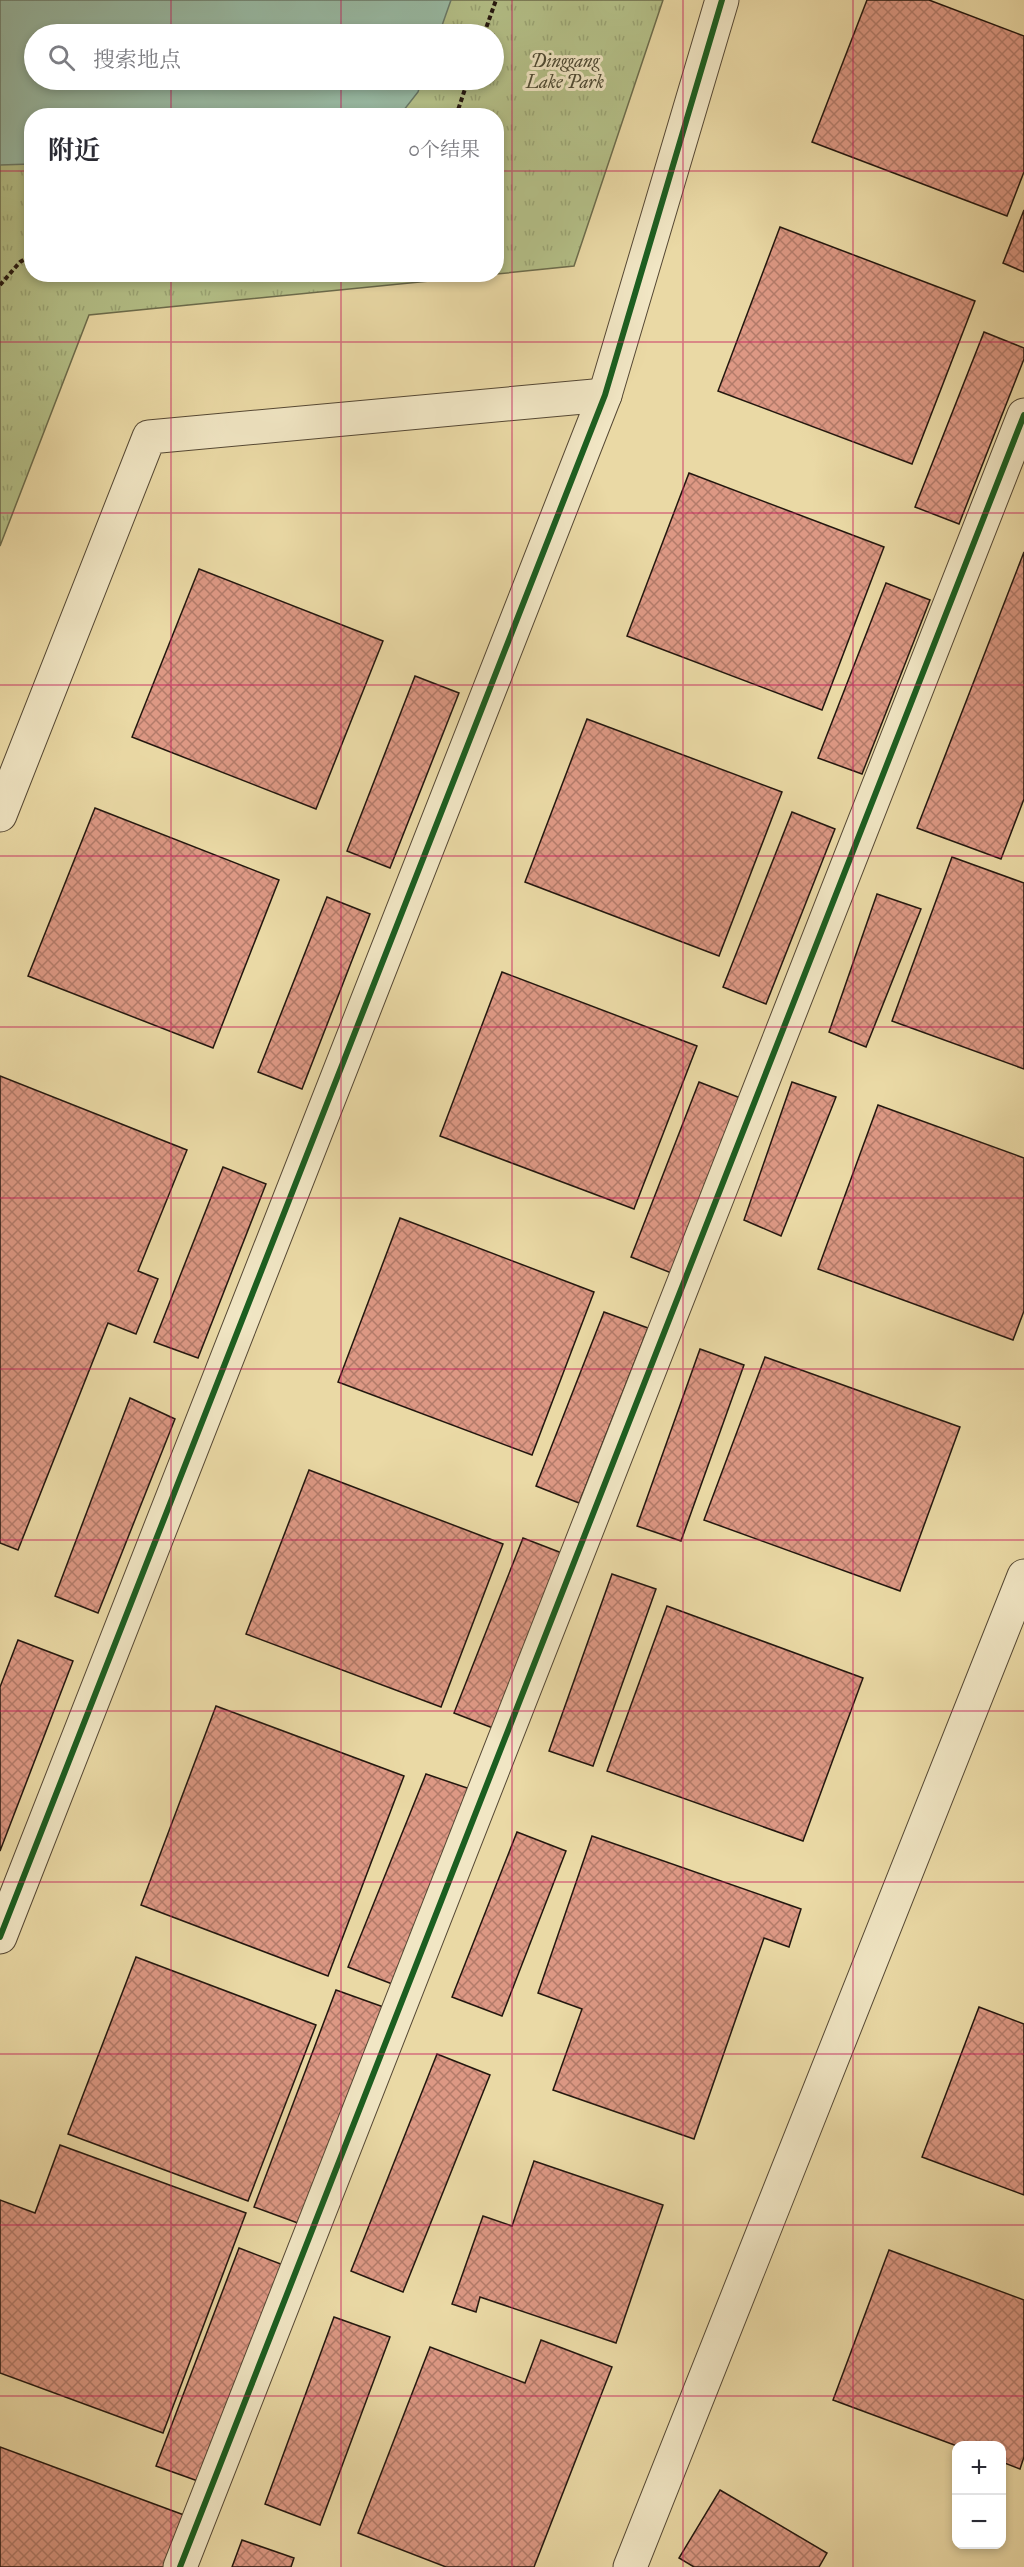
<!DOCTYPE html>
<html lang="zh">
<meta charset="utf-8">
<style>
body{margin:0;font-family:"IM FELL Great Primer","Noto Serif SC",serif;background:#f2f2f3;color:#2b2b33}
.controls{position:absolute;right:18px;bottom:18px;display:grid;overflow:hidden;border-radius:12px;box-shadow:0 3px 9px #0003}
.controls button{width:54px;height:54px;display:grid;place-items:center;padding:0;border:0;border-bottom:2px solid #e1e1e2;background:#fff;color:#2b2b33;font:30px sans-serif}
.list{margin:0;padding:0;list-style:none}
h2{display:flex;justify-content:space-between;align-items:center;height:78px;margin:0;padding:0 24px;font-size:26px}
h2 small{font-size:20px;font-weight:400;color:#7c7c81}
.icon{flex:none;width:33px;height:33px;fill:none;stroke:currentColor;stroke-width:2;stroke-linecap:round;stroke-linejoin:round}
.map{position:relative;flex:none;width:1024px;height:2567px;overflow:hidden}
.search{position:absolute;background:#fff;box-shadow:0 3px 9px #0003;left:24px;top:24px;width:480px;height:66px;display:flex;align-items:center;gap:15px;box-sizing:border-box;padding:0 21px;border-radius:33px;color:#7c7c81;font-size:22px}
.panel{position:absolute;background:#fff;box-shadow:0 3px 9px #0003;left:24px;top:108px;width:480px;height:174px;border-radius:24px}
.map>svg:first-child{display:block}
.park{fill:url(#park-tufts);stroke:#6c6c4c;stroke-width:1.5;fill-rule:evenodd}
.water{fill:#98baa4;stroke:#697968;stroke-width:1.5}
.building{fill:url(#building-cross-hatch);stroke:#23170f;stroke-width:1.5}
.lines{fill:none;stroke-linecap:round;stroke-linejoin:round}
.minor-casing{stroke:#554834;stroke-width:35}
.path{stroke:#23170f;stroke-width:4;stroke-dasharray:4.5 3;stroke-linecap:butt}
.minor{stroke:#f1e6c4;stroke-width:33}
.cycleway-casing{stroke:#f1e6c4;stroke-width:10}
.cycleway{stroke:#1b5e20;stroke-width:6}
.grid{fill:none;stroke:#c2185b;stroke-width:1.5;stroke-opacity:0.55}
.labels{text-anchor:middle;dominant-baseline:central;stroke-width:6;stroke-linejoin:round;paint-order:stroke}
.park-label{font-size:18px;font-style:italic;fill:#4e4a33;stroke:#f1e6c4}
</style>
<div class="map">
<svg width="1024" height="2567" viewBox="0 0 1024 2567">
<defs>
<pattern id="park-tufts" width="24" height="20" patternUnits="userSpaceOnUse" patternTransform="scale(1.5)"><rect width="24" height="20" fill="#b4c088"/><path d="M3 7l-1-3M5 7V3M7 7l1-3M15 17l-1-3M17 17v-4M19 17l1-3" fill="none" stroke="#9aa474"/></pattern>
<pattern id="building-cross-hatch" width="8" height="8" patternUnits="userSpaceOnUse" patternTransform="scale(1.5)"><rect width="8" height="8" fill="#dd9884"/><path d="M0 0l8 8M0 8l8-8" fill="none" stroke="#b37b6a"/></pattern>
</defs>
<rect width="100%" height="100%" fill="#ead9a5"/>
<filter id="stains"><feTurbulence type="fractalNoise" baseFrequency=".00333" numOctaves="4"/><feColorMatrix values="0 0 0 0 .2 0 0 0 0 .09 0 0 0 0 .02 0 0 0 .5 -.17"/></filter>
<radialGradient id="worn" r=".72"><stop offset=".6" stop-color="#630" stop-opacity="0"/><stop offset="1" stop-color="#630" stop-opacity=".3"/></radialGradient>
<path class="park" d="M0,0h663l-89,266 -77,8 -1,-158h-464v158l458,1 -401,40 -89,231zM34,34h460v46h-460z"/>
<path class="water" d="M0,0h451l-12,34h-405v46h388l-4,12 -18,23 -368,1 -1,48 -31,1z"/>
<g class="building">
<path d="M867,0h62l95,36v136l-17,44 -195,-74z"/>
<path d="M1024,210v62l-21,-9z"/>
<path d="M780,227l195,74 -63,163 -194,-73z"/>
<path d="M984,332l40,16v11l-65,165 -44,-17z"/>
<path d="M689,473l195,74 -62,163 -195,-74z"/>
<path d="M1024,552v247l-23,60 -84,-31z"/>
<path d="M199,569l184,72 -67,168 -184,-72z"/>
<path d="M886,583l44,17 -68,174 -44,-16z"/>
<path d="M415,676l44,17 -69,175 -43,-17z"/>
<path d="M587,719l195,73 -63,164 -194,-74z"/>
<path d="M95,808l184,72 -66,168 -185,-72z"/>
<path d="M792,812l43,17 -69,175 -43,-17z"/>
<path d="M952,857l72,26v186l-132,-48z"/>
<path d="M877,894l44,15 -55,138 -37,-15z"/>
<path d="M327,897l43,17 -68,175 -44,-17z"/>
<path d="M502,972l195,74 -63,163 -194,-73z"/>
<path d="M0,1076l187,74 -49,121 20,8 -22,55 -28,-11 -90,227 -18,-7z"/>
<path d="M699,1082l44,17 -69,175 -43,-17z"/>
<path d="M792,1082l44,15 -55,139 -37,-16z"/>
<path d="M878,1105l146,53v153l-11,29 -195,-71z"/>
<path d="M223,1167l43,17 -68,174 -44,-16z"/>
<path d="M400,1218l194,74 -62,163 -194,-73z"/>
<path d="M604,1312l44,16 -69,175 -43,-17z"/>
<path d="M700,1349l44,16 -63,176 -44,-15z"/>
<path d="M765,1357l195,70 -60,164 -196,-71z"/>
<path d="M130,1398l45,21 -77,194 -43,-17z"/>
<path d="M309,1470l194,74 -62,163 -195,-73z"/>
<path d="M523,1538l44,17 -69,175 -44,-17z"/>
<path d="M612,1574l44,15 -63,177 -44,-15z"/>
<path d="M667,1606l196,72 -60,163 -196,-70z"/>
<path d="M18,1640l55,21 -73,190v-164z"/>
<path d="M216,1706l188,70 -76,200 -187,-71z"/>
<path d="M426,1774l47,16 -73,197 -52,-20z"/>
<path d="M517,1832l49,19 -64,165 -50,-19z"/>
<path d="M592,1836l209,73 -12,38 -25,-9 -70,201 -141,-49 29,-81 -44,-16z"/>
<path d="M136,1957l180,68 -68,176 -180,-67z"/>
<path d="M336,1990l53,19 -83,217 -52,-19z"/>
<path d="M979,2007l45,17v171l-102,-38z"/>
<path d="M437,2054l53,21 -87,217 -52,-21z"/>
<path d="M60,2145l186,68 -83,220 -163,-60v-173l35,13z"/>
<path d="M534,2161l129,44 -47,138 -136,-46 -4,15 -24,-8 31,-88 29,10z"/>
<path d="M239,2248l52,20 -82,217 -53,-19z"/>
<path d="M889,2250l135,50v157l-4,12 -18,-7v-16h-45l-124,-46z"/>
<path d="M334,2317l56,20 -70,188 -55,-21z"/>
<path d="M541,2340l71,27 -78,200h-88l-88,-34 72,-186 95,36z"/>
<path d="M0,2447l184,68 -19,52h-165z"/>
<path d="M720,2490l107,63 -8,14h-125l-15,-9z"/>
<path d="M242,2540l52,18 -3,9h-59z"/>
</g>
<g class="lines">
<g class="minor-casing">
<g id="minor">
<path d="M0,815l149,-378 456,-42"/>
<path d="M0,1937l605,-1542 117,-395"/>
<path d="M180,2567l844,-2152"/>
<path d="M630,2567l394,-991"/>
</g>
</g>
<g class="path">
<path d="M484,34l12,-34"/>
<path d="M456,116l12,-36"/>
<path d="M0,285l20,-23 12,-7"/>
</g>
<use href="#minor" class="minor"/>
<g class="cycleway-casing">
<g id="cycleway">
<path d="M0,1937l605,-1542 117,-395"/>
<path d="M180,2567l844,-2152"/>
</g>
</g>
<use href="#cycleway" class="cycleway"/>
</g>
<path class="grid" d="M171,0v34M341,0v34M512,0v2567M683,0v2567M853,0v2567M171,80v36M341,80v36M0,171h32M496,171h528M171,274v2293M341,274v2293M0,342h1024M0,513h1024M0,685h1024M0,856h1024M0,1027h1024M0,1198h1024M0,1369h1024M0,1540h1024M0,1711h1024M0,1882h1024M0,2054h1024M0,2225h1024M0,2396h1024"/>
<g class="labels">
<g class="park-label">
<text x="565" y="61">Dinggang<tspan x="565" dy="21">Lake Park</tspan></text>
</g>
</g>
<rect width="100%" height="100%" filter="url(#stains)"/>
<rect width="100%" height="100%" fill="url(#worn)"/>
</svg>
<div class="controls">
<button>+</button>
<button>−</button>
</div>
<div class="search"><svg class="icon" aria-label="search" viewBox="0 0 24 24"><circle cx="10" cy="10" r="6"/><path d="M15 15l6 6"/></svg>搜索地点</div>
<section class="panel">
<h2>附近<small>0个结果</small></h2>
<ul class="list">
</ul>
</section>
</div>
